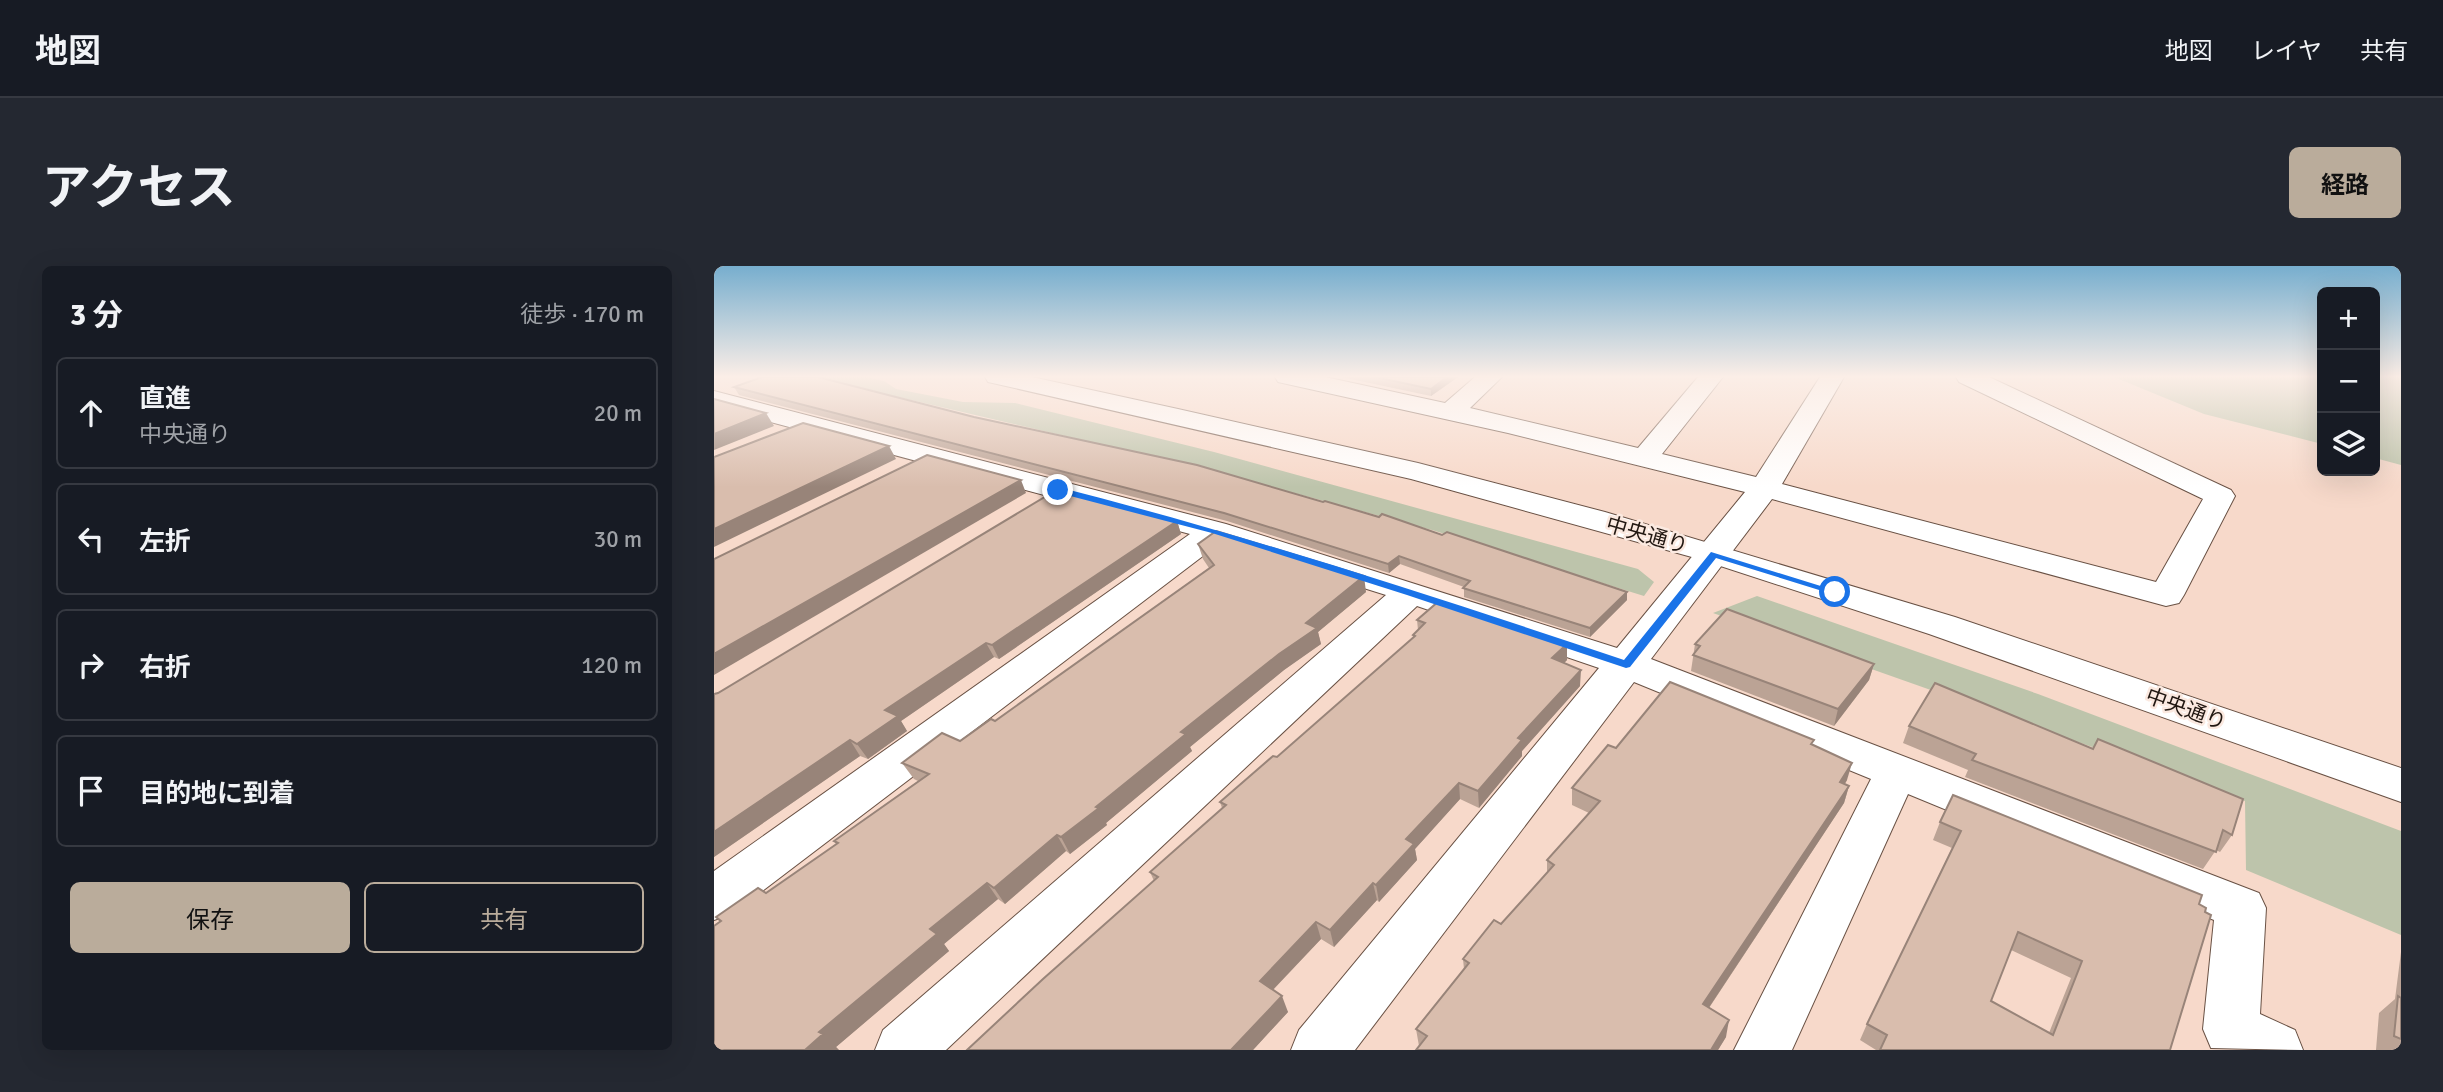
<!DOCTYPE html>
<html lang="ja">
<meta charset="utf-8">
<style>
body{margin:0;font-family:Signika,"Noto Sans JP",sans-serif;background:#242831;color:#f1f3f6}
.controls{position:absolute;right:21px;top:21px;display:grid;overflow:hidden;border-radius:10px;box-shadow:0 7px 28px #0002}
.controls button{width:63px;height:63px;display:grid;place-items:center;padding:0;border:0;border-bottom:2px solid #363941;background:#171b24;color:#f1f3f6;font:35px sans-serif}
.stop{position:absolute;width:21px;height:21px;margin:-16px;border:5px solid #1a73e8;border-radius:50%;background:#fff}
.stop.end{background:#1a73e8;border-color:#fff;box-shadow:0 2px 7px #0008}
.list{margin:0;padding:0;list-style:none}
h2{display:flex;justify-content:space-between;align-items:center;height:91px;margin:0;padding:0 28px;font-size:30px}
h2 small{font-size:23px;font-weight:400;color:#9ea1a6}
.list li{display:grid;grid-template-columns:46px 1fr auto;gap:21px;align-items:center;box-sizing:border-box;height:112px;margin:0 14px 14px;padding:0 14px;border:2px solid #363941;border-radius:10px}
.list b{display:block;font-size:26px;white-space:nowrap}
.list p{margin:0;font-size:23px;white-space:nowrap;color:#9ea1a6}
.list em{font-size:23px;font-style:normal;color:#9ea1a6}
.actions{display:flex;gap:14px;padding:21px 28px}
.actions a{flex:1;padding:16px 0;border:2px solid #baac9b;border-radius:10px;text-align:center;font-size:24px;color:#baac9b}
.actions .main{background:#baac9b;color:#111}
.icon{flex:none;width:38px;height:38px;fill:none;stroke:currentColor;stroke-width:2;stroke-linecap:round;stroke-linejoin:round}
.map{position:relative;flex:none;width:1687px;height:784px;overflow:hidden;border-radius:10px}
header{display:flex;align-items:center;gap:42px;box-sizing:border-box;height:98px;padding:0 35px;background:#171b24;border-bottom:2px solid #363941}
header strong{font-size:33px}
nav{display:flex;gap:38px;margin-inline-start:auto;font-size:24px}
.intro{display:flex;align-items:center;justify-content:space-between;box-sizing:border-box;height:168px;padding:0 42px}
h1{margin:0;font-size:49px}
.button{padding:18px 32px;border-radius:10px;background:#baac9b;color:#111;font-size:24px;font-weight:700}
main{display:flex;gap:42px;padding:0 42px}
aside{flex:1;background:#171b24;border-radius:10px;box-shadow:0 7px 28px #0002}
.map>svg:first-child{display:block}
.green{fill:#bdc4ab}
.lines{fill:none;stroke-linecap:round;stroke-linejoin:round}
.minor-casing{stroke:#695144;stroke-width:2}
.tertiary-casing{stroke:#695144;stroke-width:2}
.minor{fill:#fff;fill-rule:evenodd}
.tertiary{fill:#fff;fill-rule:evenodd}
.wall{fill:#bba395;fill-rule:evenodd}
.shaded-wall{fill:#988479}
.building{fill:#d9bdad;stroke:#988479;stroke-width:2;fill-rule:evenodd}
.route{fill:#1a73e8}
.labels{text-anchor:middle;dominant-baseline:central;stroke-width:5;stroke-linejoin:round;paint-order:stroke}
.street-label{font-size:21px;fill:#211711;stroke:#fbe9e0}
</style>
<header>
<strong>地図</strong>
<nav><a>地図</a><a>レイヤ</a><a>共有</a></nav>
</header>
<div class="intro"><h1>アクセス</h1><a class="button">経路</a></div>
<main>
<aside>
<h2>3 分<small>徒歩 · 170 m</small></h2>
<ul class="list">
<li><svg class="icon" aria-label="ahead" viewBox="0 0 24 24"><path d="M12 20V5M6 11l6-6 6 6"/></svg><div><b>直進</b><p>中央通り</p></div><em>20 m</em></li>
<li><svg class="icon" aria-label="left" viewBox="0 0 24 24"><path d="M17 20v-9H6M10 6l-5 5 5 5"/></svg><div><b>左折</b></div><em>30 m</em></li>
<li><svg class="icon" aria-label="right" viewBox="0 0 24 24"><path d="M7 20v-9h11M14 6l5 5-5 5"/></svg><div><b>右折</b></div><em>120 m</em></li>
<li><svg class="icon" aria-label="arrive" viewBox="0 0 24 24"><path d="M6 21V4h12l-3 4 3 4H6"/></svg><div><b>目的地に到着</b></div></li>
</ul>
<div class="actions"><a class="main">保存</a><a>共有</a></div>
</aside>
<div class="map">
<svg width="1687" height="784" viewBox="0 0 1687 784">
<rect width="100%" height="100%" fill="#f7d9ca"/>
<g class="green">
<path d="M99,111h55l16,4 12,8 67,13 52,1 199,49 424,117 16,13 -10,14 -212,-66 -239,-64z"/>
<path d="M1400,111h208v67l-118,-30z"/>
<path d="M1661,111h26v88l-26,-7z"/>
<path d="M1043,330l281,98 363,137v104l-155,-65 -1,-69 -532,-188z"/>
</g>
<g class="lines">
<g class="minor-casing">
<path id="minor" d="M561,111h50l120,26 30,-26h27l-32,31 168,40 60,-71h25l-61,77 94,23 64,-100h24l-62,107 374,98 47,-83 -244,-117 -3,-5h33l242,113 4,6 -51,99 -5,8 -13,3 -394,-107 -121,160 608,234 7,15 -6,106 35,16 8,20 -92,-2 -8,-19 11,-109 -306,-126 -116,256h-58l137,-271 -237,-97 -279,368h-64l8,-20 300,-362 -182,-62 -471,444h-71l8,-20 503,-435 -166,-52 -488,371 -18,6v-49l476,-337 -476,-127v-16l512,133 391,124 128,-156 -237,-59 -221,-49 -9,-2z"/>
</g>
<g class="tertiary-casing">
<path id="tertiary" d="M271,111h47l146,32 240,54 187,49 350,105 446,151v34l-472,-168 -230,-75 -288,-80 -414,-95 -9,-2z"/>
</g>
<use href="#minor" class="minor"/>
<use href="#tertiary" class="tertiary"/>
</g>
<g class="wall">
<path d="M627,111h117l-27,19z"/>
<path d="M20,121l893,213 -37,37 -126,-40v-10l-64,-23 -11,9 -162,-52 -488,-126z"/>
<path d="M463,255l4,13 -182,125 -5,-2 -93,64 6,10 -39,28 -8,-3 -146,101v-163z"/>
<path d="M484,278l168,48 -48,40 3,12 -37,26 -94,77 2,4 -86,72 1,2 -37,29 -4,-3 -61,53 -7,-5 -54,45 5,7 -113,96 3,3h-125l6,-128 -4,-5 50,-24 70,-49 -2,-3 84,-60 -4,-2 -12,-16 58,-22 35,-20 214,-153 -6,-9z"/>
<path d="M703,354l150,40 -3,3 16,23 -58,65v5l-43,52 -19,-9 -45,50 2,11 -38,42 -2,-2 -43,47 -13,-8 -48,51 15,22 -35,38h-286l187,-169 -4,-9 72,-64 -2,-6 57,-45 136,-119v-3l5,-5z"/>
<path d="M981,378l179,20 -5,16 -35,46 -143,-55z"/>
<path d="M1221,417l297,152 -12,17 -4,-2 -13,19 -238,-92 3,-7 -65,-27 6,-17z"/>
<path d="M1099,479l34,35 -2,4 4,2 -5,17 -135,205 17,29 -8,13h-302l3,-4 -3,-17 48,-60 -1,-10 38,-35 46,-51v-13l42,-47 -17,-8v-17l44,-40z"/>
<path d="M1226,556l259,82 -29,146h-294l-16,-10 7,-16 85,-176 -19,-8zM1297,684l60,28 -22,55 -58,-32z"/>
<path d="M1687,686v98h-25l3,-37 16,-14z"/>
</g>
<g class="shaded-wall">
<path d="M733,111h11l-27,19v-7z"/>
<path d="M52,147l8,13 -60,24v-16z"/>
<path d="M175,180l7,13 -182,88v-18z"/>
<path d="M307,214l5,13 -312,182v-21z"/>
<path d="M463,255l4,13 -182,125 -7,-14z"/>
<path d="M685,290l1,8 -11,9 -1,-9z"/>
<path d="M650,310l2,16 -48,40 3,12 -37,26 -94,77 2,4 -86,72 1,2 -37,29 -9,-17 245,-214z"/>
<path d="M913,326v8l-37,37v-9z"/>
<path d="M272,377l8,14 -93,64 6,10 -39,28 -11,-15 28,-34z"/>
<path d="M853,378v16l-15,15v-17z"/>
<path d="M1160,398l-5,16 -35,46 4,-17z"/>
<path d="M867,404l-1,16 -58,65v5l-43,52 -1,-17 40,-53z"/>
<path d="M136,474l10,16 -146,101v-25z"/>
<path d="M1138,497l-5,17 -12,19 5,-17z"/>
<path d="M745,517l1,16 -45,50 2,11 -38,42 -3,-17 30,-46z"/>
<path d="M1135,520l-5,17 -144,218 3,-17z"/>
<path d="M343,569l9,16 -61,53 -11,-16z"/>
<path d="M273,617l11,16 -54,45 5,7 -113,96 3,3h-34l14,-18 111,-103z"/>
<path d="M659,617l4,17 -43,47 -4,-17z"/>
<path d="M602,656l5,17 -55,58 -6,-16z"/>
<path d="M568,730l6,16 -35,38h-22z"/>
<path d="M1015,754l-3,17 -8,13h-7z"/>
</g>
<g class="building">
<path d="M48,111h56l156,40 223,48 126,37 2,-1 54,16 3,-3 60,21 5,-3 180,60 -37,36 -127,-40 7,-7 -71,-25 -11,8 -164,-51 -490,-126z"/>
<path d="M661,111h72l-16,12z"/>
<path d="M0,133l52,14 -52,21z"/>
<path d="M89,157l86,23 -175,83v-72z"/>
<path d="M213,189l94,25 -307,174v-95z"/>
<path d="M344,223l119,32 -185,124 -6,-2 -101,67 13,6 -41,28 -7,-4 -136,92v-138l4,-1z"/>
<path d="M502,265l148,45 -58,47 11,5 -38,26 -98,78 5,2 -90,73 3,1 -38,29 -4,-2 -63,53 -7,-5 -57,46 7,5 -118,98 4,2 -18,16h-91v-124l7,-5 -5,-4 42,-29 8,5 72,-50 -4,-2 95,-67 -27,-11 40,-30 18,8 31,-22 4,2 219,-156 -16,-21z"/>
<path d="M725,335l128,43 -15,14 29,12 -63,68 4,2 -44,51 -19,-8 -53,56 8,5 -38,41 -3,-2 -43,47 -14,-8 -56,59 22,15 -51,54h-264l76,-71 115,-102 -8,-5 76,-67 -6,-3 53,-46 4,1 138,-121 -2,-1 12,-12 -8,-3z"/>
<path d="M1013,343l147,55 -36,45 -145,-54 7,-9 -5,-2z"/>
<path d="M956,416l144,58 -3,4 41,19 -12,19 9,4 -146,218 26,16 -18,30h-295l11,-14 -11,-7 53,-66 -6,-4 31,-39 7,4 53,-59 -7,-5 53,-59 -28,-13 36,-43 8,3z"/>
<path d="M1221,417l158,66 5,-10 145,60 -11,36 -9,-5 -7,22 -244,-92 4,-6 -67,-28z"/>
<path d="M1239,529l249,100 -3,9 7,4 -1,4 6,3 -41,135h-290l7,-15 -20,-11 94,-193 -21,-9zM1304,666l64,29 -29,74 -62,-34z"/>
<path d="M1684,730l3,2v41l-7,-3z"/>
</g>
<linearGradient id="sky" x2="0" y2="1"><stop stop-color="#77aece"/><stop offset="0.5" stop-color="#fbeee7"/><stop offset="1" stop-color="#fbeee7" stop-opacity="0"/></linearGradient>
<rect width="1687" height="221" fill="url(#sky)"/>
<path class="route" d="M344,221c192,49 378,110 566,173l87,-108 129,40 -8,2 -116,-36 -86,109 -4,1 -219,-73 -195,-62 -157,-41v-4z"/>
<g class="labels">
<g class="street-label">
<text transform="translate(933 269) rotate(16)">中央通り</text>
<text transform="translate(1472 443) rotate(20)">中央通り</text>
</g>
</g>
</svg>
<div class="controls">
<button>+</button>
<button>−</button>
<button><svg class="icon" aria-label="layers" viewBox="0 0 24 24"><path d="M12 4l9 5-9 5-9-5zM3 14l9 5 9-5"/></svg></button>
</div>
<div class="stop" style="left:1121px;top:326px"></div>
<div class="stop end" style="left:344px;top:224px"></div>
</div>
</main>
